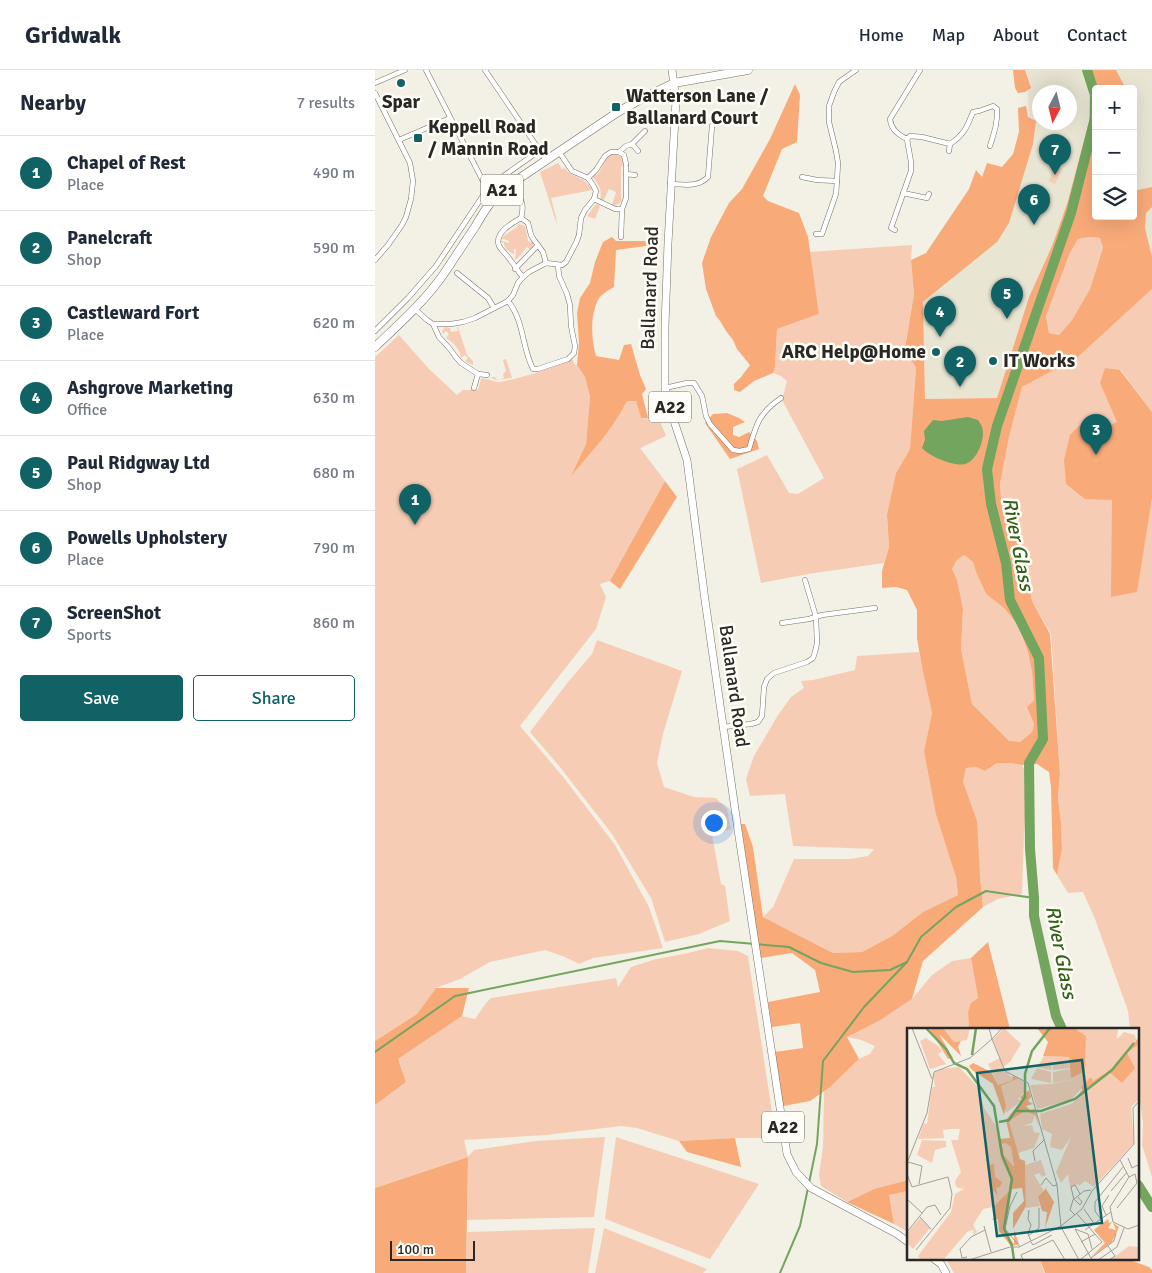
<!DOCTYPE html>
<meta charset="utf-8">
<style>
body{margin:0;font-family:Signika,sans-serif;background:#f2f2f3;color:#1f2937}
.controls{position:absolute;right:15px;top:15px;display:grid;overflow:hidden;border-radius:5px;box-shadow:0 5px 20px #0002}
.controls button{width:45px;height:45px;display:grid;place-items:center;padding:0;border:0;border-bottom:1px solid #e0e1e3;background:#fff;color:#1f2937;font:25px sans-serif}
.compass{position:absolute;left:657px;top:15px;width:45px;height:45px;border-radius:50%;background:#fff;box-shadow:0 5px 20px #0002;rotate:187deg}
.scale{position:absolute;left:15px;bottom:12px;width:85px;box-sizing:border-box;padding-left:5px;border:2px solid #292824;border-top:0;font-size:14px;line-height:18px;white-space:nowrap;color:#292824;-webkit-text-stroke:4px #fffdf7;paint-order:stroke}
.you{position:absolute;left:338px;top:752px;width:18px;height:18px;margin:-12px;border:4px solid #fff;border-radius:50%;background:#1a73e8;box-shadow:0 0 0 8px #1a73e833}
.badge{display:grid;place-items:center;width:32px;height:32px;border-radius:50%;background:#116265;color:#fff;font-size:16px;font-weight:700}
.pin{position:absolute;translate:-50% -41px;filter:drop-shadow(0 1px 2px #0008)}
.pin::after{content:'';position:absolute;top:26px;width:18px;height:15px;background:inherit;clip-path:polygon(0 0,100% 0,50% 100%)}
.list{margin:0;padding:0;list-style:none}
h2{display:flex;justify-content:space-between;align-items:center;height:65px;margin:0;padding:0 20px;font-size:21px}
h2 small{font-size:16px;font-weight:400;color:#747a83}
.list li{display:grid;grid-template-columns:32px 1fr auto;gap:15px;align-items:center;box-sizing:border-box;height:75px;padding:0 20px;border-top:1px solid #e0e1e3}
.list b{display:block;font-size:19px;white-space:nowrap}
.list p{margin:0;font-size:16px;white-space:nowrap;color:#747a83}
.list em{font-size:16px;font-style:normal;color:#747a83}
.actions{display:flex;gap:10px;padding:15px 20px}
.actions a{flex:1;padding:11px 0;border:1px solid #116265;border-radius:5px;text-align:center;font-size:18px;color:#116265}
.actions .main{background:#116265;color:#fff}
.icon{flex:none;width:28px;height:28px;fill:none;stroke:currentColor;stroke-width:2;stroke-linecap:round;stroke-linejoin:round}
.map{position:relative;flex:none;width:777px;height:1203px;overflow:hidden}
header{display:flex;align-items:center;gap:30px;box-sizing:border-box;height:70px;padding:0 25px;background:#fff;border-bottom:1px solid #e0e1e3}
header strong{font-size:24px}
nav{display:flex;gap:28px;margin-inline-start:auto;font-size:18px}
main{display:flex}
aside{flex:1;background:#fff}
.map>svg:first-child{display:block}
.built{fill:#e9e5d3;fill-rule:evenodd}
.green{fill:#f6cdb4}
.forest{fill:#f9aa79;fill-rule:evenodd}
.water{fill:#73a55e}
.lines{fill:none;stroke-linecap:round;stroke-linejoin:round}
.stream{stroke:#73a55e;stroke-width:2}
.river{stroke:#73a55e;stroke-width:10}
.minor-casing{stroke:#747168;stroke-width:5.5}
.primary-casing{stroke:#747168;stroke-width:8}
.trunk-casing{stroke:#747168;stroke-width:9}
.minor{stroke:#fff;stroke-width:4.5}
.primary{stroke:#fff;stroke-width:7}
.trunk{stroke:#fff;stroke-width:8}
.poi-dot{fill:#116265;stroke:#fffdf7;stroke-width:2}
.labels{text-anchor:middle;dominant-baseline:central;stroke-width:5;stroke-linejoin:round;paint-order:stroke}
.shield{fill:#fffdf7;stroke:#696863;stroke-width:1}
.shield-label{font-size:18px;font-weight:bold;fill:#292824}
.poi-label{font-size:19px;font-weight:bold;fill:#292824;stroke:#fffdf7;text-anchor:start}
.street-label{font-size:19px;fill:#292824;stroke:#fffdf7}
.water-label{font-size:20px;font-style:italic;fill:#32621a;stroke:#fffdf7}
.inset-river{fill:none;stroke:#73a55e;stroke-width:2.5}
.inset-road{fill:none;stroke:#a2a098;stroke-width:1}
.view{fill:#116265;fill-opacity:0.15;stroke:#116265;stroke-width:2.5}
.inset-edge{fill:none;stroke:#292824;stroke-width:2.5}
</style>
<header>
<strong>Gridwalk</strong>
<nav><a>Home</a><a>Map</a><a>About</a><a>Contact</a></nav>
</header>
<main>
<aside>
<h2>Nearby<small>7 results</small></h2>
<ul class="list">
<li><span class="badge">1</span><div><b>Chapel of Rest</b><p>Place</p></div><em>490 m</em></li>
<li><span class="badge">2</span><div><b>Panelcraft</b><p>Shop</p></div><em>590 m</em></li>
<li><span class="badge">3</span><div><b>Castleward Fort</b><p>Place</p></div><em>620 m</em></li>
<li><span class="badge">4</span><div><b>Ashgrove Marketing</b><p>Office</p></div><em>630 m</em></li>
<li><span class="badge">5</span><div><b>Paul Ridgway Ltd</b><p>Shop</p></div><em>680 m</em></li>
<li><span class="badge">6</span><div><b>Powells Upholstery</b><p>Place</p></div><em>790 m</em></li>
<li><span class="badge">7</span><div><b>ScreenShot</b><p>Sports</p></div><em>860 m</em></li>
</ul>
<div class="actions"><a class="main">Save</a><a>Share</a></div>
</aside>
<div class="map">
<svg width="777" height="1203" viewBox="0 0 777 1203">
<rect width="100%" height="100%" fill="#f3f0e5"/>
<g class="built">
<path d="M649,0h60l6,22 -1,30 -22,82 -15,42 -23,51 -32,101 -72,1 -2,-97 29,-22 78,-137 -2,-53zM664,22h30v30h-30z"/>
<path d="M729,0h48v202l-19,-57v-126h-23z"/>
</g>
<g class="green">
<path d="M237,84l9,2 2,3 1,6 -3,1v36l-6,4 -3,-1 4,-13 -7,-3 -6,12 -3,-2c3,-8 -2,-15 -7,-22l2,-2 3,-1 3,-5 6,-12z"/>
<path d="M183,93l4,6 3,-1c8,12 20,7 27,22l-41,8 5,19 1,8 -17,-53z"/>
<path d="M680,96l7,3 -7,15 -6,-3z"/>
<path d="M222,134l3,2 -5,13 -8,-3 8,-11z"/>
<path d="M143,154l7,2 3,15 5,2v2l-2,5 -4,-3 -12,14 1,-12h-2v5h-1l-7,-5 -3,-7h-3v-2l9,3v-2l-8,-3 17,-12z"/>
<path d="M714,167l11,1 3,8 -13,43 -18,31 -13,15 -10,-2 -3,-17 24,-63 8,-14z"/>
<path d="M537,175l-1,15 3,34 -9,53 11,21 -6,81 -14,24 -9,41 2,33 -5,16 -76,11 -47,9 -24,-114 30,-14 22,38 9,1 26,-16 -42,-78 5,-19 -6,-5 -8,-3 2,-6 2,-38 42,-15 -10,-62z"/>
<path d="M777,219v123l-31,-42 -21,13 18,39 -11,5 -13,-8 18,81 37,10 3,-12v679l-10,-32 1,-22 -5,-37v-57h-8l-2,-18 -33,-92 -12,-27 -15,1 -11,-18 5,-26 -1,-26 -3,-25 2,-24 -9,-140 -19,-33 -9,-48 -21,-43 -2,-26 9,-47 13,-50 56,-30z"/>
<path d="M70,257l5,1 1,4 7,-1 -1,-4h1l9,28 6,6v4l-8,-4 3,-3 -3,-3 -4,3c-1,-9 -8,-16 -15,-20l3,-4 -3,-3 -3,3 -1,-3z"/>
<path d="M24,265l30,34 28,26 6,-5h15l3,-11c8,-1 9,2 15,3 11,1 67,-17 76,-23l3,6h2l8,12 5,20 -4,47 -14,30c20,-23 42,-45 55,-73h9l5,17 18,1 7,17 -26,12 25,33 -55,100 -10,3 6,13 -10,32 -76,97 44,52 51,67 34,62 14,41 -70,10 -14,6 -14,-7 -20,-7 -55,12 -30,17 -24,9 -19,26 -42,27v-684z"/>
<path d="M131,289l6,19 -16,2 -6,-3h5l2,3 7,-2 -1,-4 3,-3 -3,-11z"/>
<path d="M589,485l9,7 3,10 10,22 18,14 15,20 9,24 4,20 2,28 -7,7 7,17 -2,8 -12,10h-11l-37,-38 -11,-55 2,-40 -11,-40 5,-9z"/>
<path d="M222,570l85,31 -19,63 -6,29 7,24 30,10 22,1 11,11 4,20 -19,6 9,49 4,2 5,35 -31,13 -34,8 -14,-44 -39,-64 -52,-67 -30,-35 38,-50 24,-28z"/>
<path d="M544,582l13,61 -8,38 32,126 2,18 -35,17 -31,24 -30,16 -29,1 -70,-36 10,-10 21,-48h56l18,-3 6,-7 -81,-3 -8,-52 -35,2 -4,-17 8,-23 24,-41 13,-18 13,-9 -3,-7 12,-1 42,-10 2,-14z"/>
<path d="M622,693h13l12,2 3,6v48l-1,14 -2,61 -24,5 -15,8 -3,-31 -17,-94 3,-14 10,-1 9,4z"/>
<path d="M333,878l30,3 10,5 28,182h-41l-56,3 -42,-13 -16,-2 -75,9 -82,5 4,17 6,-7 62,-9 69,-4 -11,80 -127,3 1,-63 -93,31v-83l31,-23 -8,-23 64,-43 13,3 11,-16 5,-5 125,-20 2,9 13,-20 25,-8 28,-5z"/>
<path d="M596,888l7,40 -10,14 1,17h-61v151l-34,9 -27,13 -26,-16 -2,-11 4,-28 1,-56 6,-4 29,-28 11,-5 5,-8 -14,-6 -14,-3 32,-16 33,-22 20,-24 20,-14z"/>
<path d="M241,1067l143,47 -49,75 -105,-40z"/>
<path d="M533,1121v41l-14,-8 -5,-29z"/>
<path d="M220,1158l-7,45h-122l1,-41z"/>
<path d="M229,1158l103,41 -4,4h-108z"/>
<path d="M571,1189h94l4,14h-90z"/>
</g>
<g class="forest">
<path d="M638,0h12l6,18 -6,4 -7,1 -3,-5z"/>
<path d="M709,0h32l10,19h-30v127h37v-25l19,-4v20l-6,6 -1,15 7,29v32l-74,68 -56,30 -13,50 -9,47 2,26 21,43 9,48 18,33 10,140 -2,24 3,25 1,26 -5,26 -4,-7 -2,-81 -2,-15 -12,-8 -15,1 -12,-2h-13l-12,8 -9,-4 -10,1 -3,14 14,39 3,55 3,31 -60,54 -11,38 -33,22 -32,16 12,22 -29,28 -20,14 -27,5 -8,-54 28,-4 -3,-25 -28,4 -4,-25 52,-10 -5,-22 -23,-17 -32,5 -19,-134h4l8,23 10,70 70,36 29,-1 30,-16 31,-24 35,-17 -2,-18 -20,-63 -12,-63 8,-38 -10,-46 -5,-29v-28l-10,-20 -11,-3 -14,1v-17l7,-24 -2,-33 9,-41 14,-24 6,-81 -11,-20 9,-54 -3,-34 15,-7 43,-64 7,-19 6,7 5,-14 15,4 11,-13 6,-22 -1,-24 8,-2 2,11 8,4 -3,23 -24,79 -12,19 -74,60 2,97 72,-1 32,-101 23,-51 15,-42 22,-82 1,-30zM714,167l11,1 3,9 -13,42 -18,31 -13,15 -10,-2 -3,-17 24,-63 8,-14zM589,485l9,7 3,10 10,22 18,14 15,19 9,25 4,20 2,28 -7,7 7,17 -2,8 -12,10 -11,-1 -37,-37 -11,-55 2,-40 -6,-29 -5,-11 5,-9z"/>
<path d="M420,14l5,11 -3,47 -15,7 -19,47 5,5 31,12 9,24 11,77 -42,15 -2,38 -2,6 -19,8 -14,11 -6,-2v-6l7,-7 9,-12 -13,-16 -4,-9 -7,-9 -6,-10 -4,-5 -10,-27 -4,-26 9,-26 18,-34 13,-14 28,-50z"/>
<path d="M237,167l4,4h37l-7,5 -30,4 -2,37c-5,3 -13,7 -16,13 -8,16 -7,38 -2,56l23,4 5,-15 7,-1 9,31 6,14 -4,5 6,24h-7l-5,-17h-9c-14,29 -36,51 -56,75l15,-32 4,-47 -5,-20 -8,-12 2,-22 -2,-30 3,-15 10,-15 5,-21 8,-20z"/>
<path d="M730,298l15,2 32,42v86l-15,94 -26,5 1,-97 -27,-1 -19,-15 -2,-24 6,-25 14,-14 10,-2 13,8 10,-5 -17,-39z"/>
<path d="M352,343l12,5 6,4 -12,5v8l6,2 10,-5 8,9 2,8 -29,10 -25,-36 8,-9z"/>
<path d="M290,411l12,16 -57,92 -10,-8z"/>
<path d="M613,872l22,87h-41l-1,-17 3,-9 7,-5 -7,-40z"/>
<path d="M61,918h33l-7,28 -64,43 8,23 -31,23v-64l42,-27z"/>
<path d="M360,1068l6,29 -54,-15 -8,-11z"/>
<path d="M93,1087l-2,116h-91v-85z"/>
<path d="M533,1110v11l-19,4 5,29 -47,-22 27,-13z"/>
<path d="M665,1189h87l22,8 3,3v3h-107z"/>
</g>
<path class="water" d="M593,347l10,3c1,2 3,4 4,7 4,11 -5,34 -17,37 -11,3 -36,-8 -43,-16l3,-8 -1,-9 9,-11 9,1z"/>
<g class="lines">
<g class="stream">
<path d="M0,982l80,-56 265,-55 69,6 32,16 32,9 37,-2 17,-8"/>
<path d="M434,1113l8,-39 6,-83 41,-54 43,-45 14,-25 35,-30 30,-16 48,7"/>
<path d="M405,1203l20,-47 8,-38"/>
</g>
<g class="river">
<path d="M687,959l-6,-13 -22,-100v-18l-4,-49 -1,-86 14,-24 -4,-81 -29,-58 -4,-37 -15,-59 -4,-35 10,-43 74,-213 24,-95v-23l-8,-25"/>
<path d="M763,1115l14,22"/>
</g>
<g class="minor-casing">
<g id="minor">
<path d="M51,0l60,117 2,1"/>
<path d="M110,0l61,90"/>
<path d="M0,13l30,-13"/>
<path d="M0,23l35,70 3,18 -2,18 -5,18 -4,8 -14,20 -13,15"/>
<path d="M532,69l3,-3 12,1 28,7 -1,7"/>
<path d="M24,70l51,-22"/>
<path d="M257,74l6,7"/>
<path d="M575,74c14,-9 17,-17 23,-32l6,-1 14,-5 4,3c1,13 -3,24 -7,37"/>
<path d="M244,82l5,3 2,9"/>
<path d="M251,104l9,1"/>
<path d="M427,107l15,3 20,1"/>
<path d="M213,108l8,-8 9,-14 6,-4h8l7,-6 6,-2 13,-13"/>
<path d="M295,114c15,0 27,4 38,-7l4,-51 3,-5 10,-3"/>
<path d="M140,122c8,8 9,15 6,26"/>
<path d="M528,123l24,5 2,-4"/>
<path d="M219,129l21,10h7l4,-11v-31"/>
<path d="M520,160l-4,-2 20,-57v-9l-4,-23c-9,-4 -16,-10 -17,-20l30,-49"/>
<path d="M441,164h6l14,-40 1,-13 1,-18 -2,-12 -7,-29v-16l5,-14 5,-10 17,-12"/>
<path d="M246,167l1,-28"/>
<path d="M140,199l23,-24"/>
<path d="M82,203l31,25 6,10"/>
<path d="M148,207c-6,-6 -7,-10 -12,-16 -3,-5 -9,-10 -12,-15 -5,-13 13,-23 22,-28l7,5 3,12 3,5 9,12 3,11"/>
<path d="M133,231c16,19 14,47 25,68h5l30,-10 6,-6 1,-7 -4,-20 -1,-21 -3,-11 -8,-18 -1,-11"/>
<path d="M40,239l12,11 6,4h18l12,-2 12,-4 33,-17 5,-6 5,-12 5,-6 6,-5 17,-9 16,2 4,-3 10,-19 3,-8 2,-17 4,-8 9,-11 2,-8 -3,-6 -5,-7 -16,-7 -13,-19"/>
<path d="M58,254l6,13 11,12 5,7 6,7 17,11 -4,14"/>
<path d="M0,261l33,-33 28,-32 52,-78 7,-6 44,-31"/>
<path d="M103,304l9,1"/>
<path d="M290,318l22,-5h7l8,13 4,20 4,8 23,26 7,1 9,-2c7,-24 10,-36 32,-51"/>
<path d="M407,553l27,-4 13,-4 53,-7"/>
<path d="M348,657l28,-3 7,-2 4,-6 2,-29 3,-8 7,-6 33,-11 6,-4 2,-6 2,-9 -1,-26 -11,-37"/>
</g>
</g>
<g class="primary-casing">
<g id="primary">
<path d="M297,0l4,30 -8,143 -3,83v62l10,36 12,36 18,140 33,230 49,324 9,18 15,16 86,46 11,8"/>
<path d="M559,1189l7,5 5,9"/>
</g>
</g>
<g class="trunk-casing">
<path id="trunk" d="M0,277c24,-23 49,-45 68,-72 11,-16 21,-32 32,-48 8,-14 17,-29 30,-39l113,-76 23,-13 33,-16 74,-13"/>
</g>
<use href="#minor" class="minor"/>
<use href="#primary" class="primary"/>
<use href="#trunk" class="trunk"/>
</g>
<g class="poi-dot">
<circle cx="26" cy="13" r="5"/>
<rect x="236" y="32" width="10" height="10" rx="2.5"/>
<rect x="38" y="63" width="10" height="10" rx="2.5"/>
<circle cx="561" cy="282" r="5"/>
<circle cx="618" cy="291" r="5"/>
</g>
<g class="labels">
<g class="shield">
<rect x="106" y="104.5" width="42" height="31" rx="4"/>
<rect x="274" y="321.5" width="42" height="31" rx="4"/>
<rect x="387" y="1041.5" width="42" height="31" rx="4"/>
</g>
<g class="shield-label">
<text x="127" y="120">A21</text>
<text x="295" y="337">A22</text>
<text x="408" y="1057">A22</text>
</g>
<g class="poi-label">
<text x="251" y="26">Watterson Lane /<tspan x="251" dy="22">Ballanard Court</tspan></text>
<text x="26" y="32" text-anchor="middle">Spar</text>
<text x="53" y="57">Keppell Road<tspan x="53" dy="22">/ Mannin Road</tspan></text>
<text x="551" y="282" text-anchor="end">ARC Help@Home</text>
<text x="628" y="291">IT Works</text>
</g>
<g class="street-label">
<text transform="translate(275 218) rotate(-88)">Ballanard Road</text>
<text transform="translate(359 616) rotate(82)">Ballanard Road</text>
</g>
<g class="water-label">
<text transform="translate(643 474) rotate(79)">River Glass</text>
<text transform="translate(686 882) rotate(79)">River Glass</text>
</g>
</g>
<g transform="translate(532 958)">
<rect width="232" height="232" fill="#f3f0e5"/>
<path d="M36,0h27l-3,12 -13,2zM97,0l17,16 -11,18 -7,5 -10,-28zM167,0h44l-1,11 7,-7 11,3 1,5 -24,29 -19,13 -2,-4 -20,22 -34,9 -7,-24 21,-1 21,-4 -19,3v-11l17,-3 1,8 14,-11 1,-30zM19,10l12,8 4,5 -4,3 8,10 -16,5 -10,-28zM232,16v55l-8,8 3,36 -40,44 -9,-6 -6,5 -1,-2 -8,3 -2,-13 -7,9 -5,-11 15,-35 -9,13 -12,-3 2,-13 -10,-5 -2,-15 31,-10 39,-31 12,10 4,-30zM137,28l25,1 1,11 -17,2v-9l-2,9 -14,-3zM93,30l3,11 11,11 -16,5 -10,-21zM52,39l19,20 6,21 12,18 5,32 9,16 -1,17 -16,16 -10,2 -10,16 4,7 -4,3 1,-5 -6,1 -25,29h-22l-3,-4 33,-44 4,-18 9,-5 -8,-2 -1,-6 6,-9 -10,-32h7l2,-11h-9l2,-19 -2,19 -8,1 1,8 -26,1 6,-16 3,1 5,-37h3l-2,-13 8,-5zM130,40l14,4v11l-20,-4zM112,50l4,3 1,11 -6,7 4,1 -16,13 -5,-27zM118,83l10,4 -3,8 -10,3 10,-1 2,7 6,1 -6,15 -16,5 -9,-32zM15,112l24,1v6l-11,3 -3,13 -15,-8zM98,115l6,4 3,20 -10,-12 -2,-11zM134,132l5,15 -4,2 -3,-4 -5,2 9,14v6l-5,3 2,8 -14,2 -1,-43zM13,190l10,10 -17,21 -5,-5 -1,-11zM222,218l10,1v13h-29z" fill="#f6cdb4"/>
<path d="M22,0h14l11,14 7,-1 -3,5 3,10 -22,-22 14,24 -5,1zM130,0h37l12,8 -1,35 -14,7 -2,-21 -26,-1 5,-14zM232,9v7l-12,9 8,15 -13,15 -12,-10 -36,28 8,-11 -1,-3 10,-10 2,4 19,-12zM66,35l18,9 7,13 15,-5 -1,-4 7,2 -18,8 5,20 -2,9 -11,-31 -21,-14 -3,-4zM122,62l2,7 -3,4 5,3 -7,2 5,5 4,-2 4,18 -4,-12 -10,-4 -16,10 11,38 5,2 1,45 -13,23v-16l11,-12 -2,-13 -10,1 -7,43 9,12v-14l5,14 5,-1 -13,3 -12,-15 -1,-12 -6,1 3,-4 -2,-9 16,-16 1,-14 -9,-19 -5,-32 3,13 11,-1 -4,-18 16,-20 -2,-3zM98,115l6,4 3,20 -10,-12 -2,-11zM87,136l1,13 7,5 -2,5 -4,1 2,7 -8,-7v-23zM141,158l-2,3 8,13 -9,26 2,-16 -5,-1 -4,-14zM201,191l1,4 3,-1 -4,6 8,2 -3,-7 6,4 -7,15 -21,15 14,-14 -11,-13z" fill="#f9aa79" fill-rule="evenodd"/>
<path class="inset-river" d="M19,0l20,21 8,14 13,6 27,37 8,49 10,24 -8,49 8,18 2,14M65,27l4,-27M108,83h26l34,-12 37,-29 22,-27M92,94l10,-2 16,-23v-23l7,-23 18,-23"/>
<path class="inset-road" d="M5,0l20,51M82,0l3,11 10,-11M221,130l4,10 8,-4M213,132l9,17 -19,30 3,15 15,7 11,-4M128,133l-2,-10 11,-11M1,134l14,4 -3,18M0,135l20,-50 7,-41 36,-14 22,-19 13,32 23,12 29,102 4,42 18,33M0,146l5,13 36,-10 4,17 -2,14 -34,42M222,149l6,-3 2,9M134,157l5,-7 7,8 4,-1M204,163l16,-19M110,164l-7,14 -5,23 15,18M0,171l15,14M167,172l-3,-13 4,-2 5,9M168,172l5,5 2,-3 -4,-5M210,180l20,-25M177,181l11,16M122,182l-1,9 3,6 -3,9 3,7M170,186l25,28 -22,18M168,187l-5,-5 3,-10 11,-9 7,-1M199,187l-4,-9 7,-11M13,189l11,12M195,193l-7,-10v-9l28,-35M77,198l7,26M178,202l26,-18M0,204l20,-25 8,-2 6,10M121,208l11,-8v-20M124,214l2,3 19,-10M174,214l14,-8M201,218l7,10 -6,4M185,221l-4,-15 -13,-5 17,31M60,229l-5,1 -2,-9 11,-12 14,-7M184,230l23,-17 2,-8M62,232l41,-13h9l42,-21 21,-17 10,-18 42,-47 -1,-36 7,-8M116,232l-2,-5 32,-15 12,20M191,232l19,-13 7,-19"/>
<path class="view" d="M175,32l20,163 -105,13 -20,-163z"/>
<rect width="232" height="232" class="inset-edge"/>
</g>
</svg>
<div class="controls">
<button>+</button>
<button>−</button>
<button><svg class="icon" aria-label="layers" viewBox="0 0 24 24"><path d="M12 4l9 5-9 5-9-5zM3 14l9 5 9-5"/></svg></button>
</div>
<svg class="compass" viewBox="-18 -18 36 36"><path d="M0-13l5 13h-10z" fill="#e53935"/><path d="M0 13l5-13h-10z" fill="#747a83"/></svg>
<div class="scale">100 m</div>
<div class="you"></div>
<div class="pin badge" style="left:40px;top:455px">1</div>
<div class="pin badge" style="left:585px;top:317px">2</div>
<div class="pin badge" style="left:721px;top:385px">3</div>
<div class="pin badge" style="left:565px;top:267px">4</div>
<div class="pin badge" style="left:632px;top:249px">5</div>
<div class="pin badge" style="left:659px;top:155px">6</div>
<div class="pin badge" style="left:680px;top:105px">7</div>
</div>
</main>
